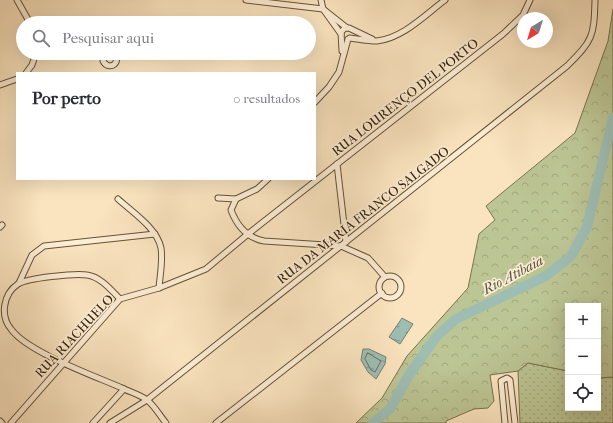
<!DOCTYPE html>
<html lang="pt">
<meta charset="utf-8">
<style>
body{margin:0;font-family:"IM FELL French Canon",serif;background:#f7f7f7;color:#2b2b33}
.controls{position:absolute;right:12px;bottom:12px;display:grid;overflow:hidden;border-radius:0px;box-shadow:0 4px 16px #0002}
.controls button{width:36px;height:36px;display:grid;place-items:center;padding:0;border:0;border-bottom:1px solid #e1e1e2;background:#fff;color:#2b2b33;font:20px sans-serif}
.compass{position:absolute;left:517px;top:12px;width:36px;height:36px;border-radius:50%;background:#fff;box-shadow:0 4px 16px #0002;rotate:218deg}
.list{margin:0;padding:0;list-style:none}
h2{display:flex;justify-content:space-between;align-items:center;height:52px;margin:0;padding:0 16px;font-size:17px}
h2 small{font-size:13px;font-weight:400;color:#7c7c81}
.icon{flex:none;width:22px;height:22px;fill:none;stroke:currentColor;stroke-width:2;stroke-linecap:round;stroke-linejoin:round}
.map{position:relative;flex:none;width:613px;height:423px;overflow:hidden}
.search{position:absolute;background:#fff;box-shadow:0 4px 16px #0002;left:16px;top:16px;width:300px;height:44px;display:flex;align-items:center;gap:10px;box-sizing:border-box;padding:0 14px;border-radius:22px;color:#7c7c81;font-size:15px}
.panel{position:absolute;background:#fff;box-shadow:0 4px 16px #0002;left:16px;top:72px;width:300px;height:108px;border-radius:0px}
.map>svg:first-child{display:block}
.grass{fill:url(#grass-dots);stroke:#79744e}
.forest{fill:url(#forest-crowns);stroke:#79744e}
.water{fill:url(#water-ripples);stroke:#748070}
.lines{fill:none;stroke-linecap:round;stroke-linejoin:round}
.shore{stroke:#6a705e;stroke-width:1}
.river{stroke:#9ebeb4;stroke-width:10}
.minor-casing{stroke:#675236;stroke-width:7}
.minor{stroke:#fcedd5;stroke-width:5}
.labels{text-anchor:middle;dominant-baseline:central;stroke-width:3.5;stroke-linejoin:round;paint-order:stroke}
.street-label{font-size:13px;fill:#362209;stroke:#fcedd5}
.water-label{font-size:14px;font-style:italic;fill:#55513c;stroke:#fcedd5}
</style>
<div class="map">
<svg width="613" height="423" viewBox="0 0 613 423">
<defs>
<pattern id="grass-dots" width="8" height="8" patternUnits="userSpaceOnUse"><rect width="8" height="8" fill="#bcc594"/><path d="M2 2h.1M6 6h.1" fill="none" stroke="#a2a97e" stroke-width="1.8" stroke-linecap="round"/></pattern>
<pattern id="forest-crowns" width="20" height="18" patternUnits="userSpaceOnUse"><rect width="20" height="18" fill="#bcc594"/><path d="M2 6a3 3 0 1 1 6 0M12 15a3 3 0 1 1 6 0" fill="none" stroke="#a2a97e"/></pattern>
<pattern id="water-ripples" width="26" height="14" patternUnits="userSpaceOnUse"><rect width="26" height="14" fill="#9ebeb4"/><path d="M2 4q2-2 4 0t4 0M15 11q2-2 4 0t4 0" fill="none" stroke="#829a91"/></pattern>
</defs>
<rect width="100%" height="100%" fill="#fae4bf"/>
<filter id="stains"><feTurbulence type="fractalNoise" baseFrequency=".005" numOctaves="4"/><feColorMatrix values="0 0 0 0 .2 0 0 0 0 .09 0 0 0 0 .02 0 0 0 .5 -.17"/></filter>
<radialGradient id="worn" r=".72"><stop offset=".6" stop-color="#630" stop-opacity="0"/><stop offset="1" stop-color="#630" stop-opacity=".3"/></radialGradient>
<path class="grass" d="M528,363l40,8v37h30v-30l15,-1v46h-93l-2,-52z"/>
<path class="forest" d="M613,9v368l-15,1v-72h-30v65l-40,-8 -10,8 -28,4 4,26 -6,7 -14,1 -28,12v2h-90l26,-25 25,-42 61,-68 11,-54 16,-14 -9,-14 89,-73 33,-92z"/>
<g class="water">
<path d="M402,318l11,6 -13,20 -11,-7z"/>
<path d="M363,349h6l17,8 -1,7 -9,15 -8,-7 -7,-12z"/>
</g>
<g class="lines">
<path class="shore" d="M368,353l13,8 -6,11 -4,-2 -6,-11z"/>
<path class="river" d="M373,423l17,-14 19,-34 27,-38 20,-18 90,-43 25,-20 16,-29 26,-109"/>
<g class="minor-casing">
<g id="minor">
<path d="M17,0l13,23"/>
<path d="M246,0l77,9 24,19"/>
<path d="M321,0l2,9 18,25"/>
<path d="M350,38c8,1 18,3 27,3 26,-3 48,-26 68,-41"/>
<path d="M342,51l-1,-19 4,-4h4l23,11"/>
<path d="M107,53l-3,3 -1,5c6,11 20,1 10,-8"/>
<path d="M26,73l6,-8 4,-12"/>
<path d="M0,85l17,-6"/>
<path d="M315,102l14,-15 10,-15 9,-33"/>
<path d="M337,164l9,78"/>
<path d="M268,179l-11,10 -21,10 -5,11c6,16 17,28 33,31l77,5 27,12 17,19"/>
<path d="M218,198l18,1"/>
<path d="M118,199c14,13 39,29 43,49 2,13 -1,27 -2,40"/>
<path d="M0,227l2,-2"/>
<circle cx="390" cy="287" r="11"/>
<path d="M19,283l13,-28 12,-9 111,-12"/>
<path d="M120,299c-9,-9 -19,-22 -33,-24 -11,-2 -60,3 -69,9 -15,10 -18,32 -7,45 16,23 84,47 111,59 8,4 19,7 25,12 7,5 13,16 19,23"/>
<path d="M0,421l2,2"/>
<path d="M11,423l109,-124 39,-11 47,-19 42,-35 255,-200 20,-19 7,-15"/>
<path d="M93,423l31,-34"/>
<path d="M110,423l37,-23 420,-334c26,-26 27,-29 28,-66"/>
<path d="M216,423l166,-130"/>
<path d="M505,423l-4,-42 6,-3 3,2 5,43"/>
</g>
</g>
<use href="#minor" class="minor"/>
</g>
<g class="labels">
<g class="street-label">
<text transform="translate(405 97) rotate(-38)">RUA LOURENÇO DEL PORTO</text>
<text transform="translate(363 215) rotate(-38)">RUA DA MARIA FRANCO SALGADO</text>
<text transform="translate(74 336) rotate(-47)">RUA RIACHUELO</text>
</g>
<g class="water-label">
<text transform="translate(513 275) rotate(-28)">Rio Atibaia</text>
</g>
</g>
<rect width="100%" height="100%" filter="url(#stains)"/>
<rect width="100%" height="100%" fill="url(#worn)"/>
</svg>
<div class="controls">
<button>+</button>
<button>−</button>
<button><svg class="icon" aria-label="locate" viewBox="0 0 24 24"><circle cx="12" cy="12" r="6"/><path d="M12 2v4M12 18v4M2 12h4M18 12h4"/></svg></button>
</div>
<svg class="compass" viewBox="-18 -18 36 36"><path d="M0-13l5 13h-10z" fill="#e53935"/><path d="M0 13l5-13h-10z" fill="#7c7c81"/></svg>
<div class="search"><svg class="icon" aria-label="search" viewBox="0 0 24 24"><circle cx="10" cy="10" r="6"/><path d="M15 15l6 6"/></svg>Pesquisar aqui</div>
<section class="panel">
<h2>Por perto<small>0 resultados</small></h2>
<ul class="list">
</ul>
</section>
</div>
